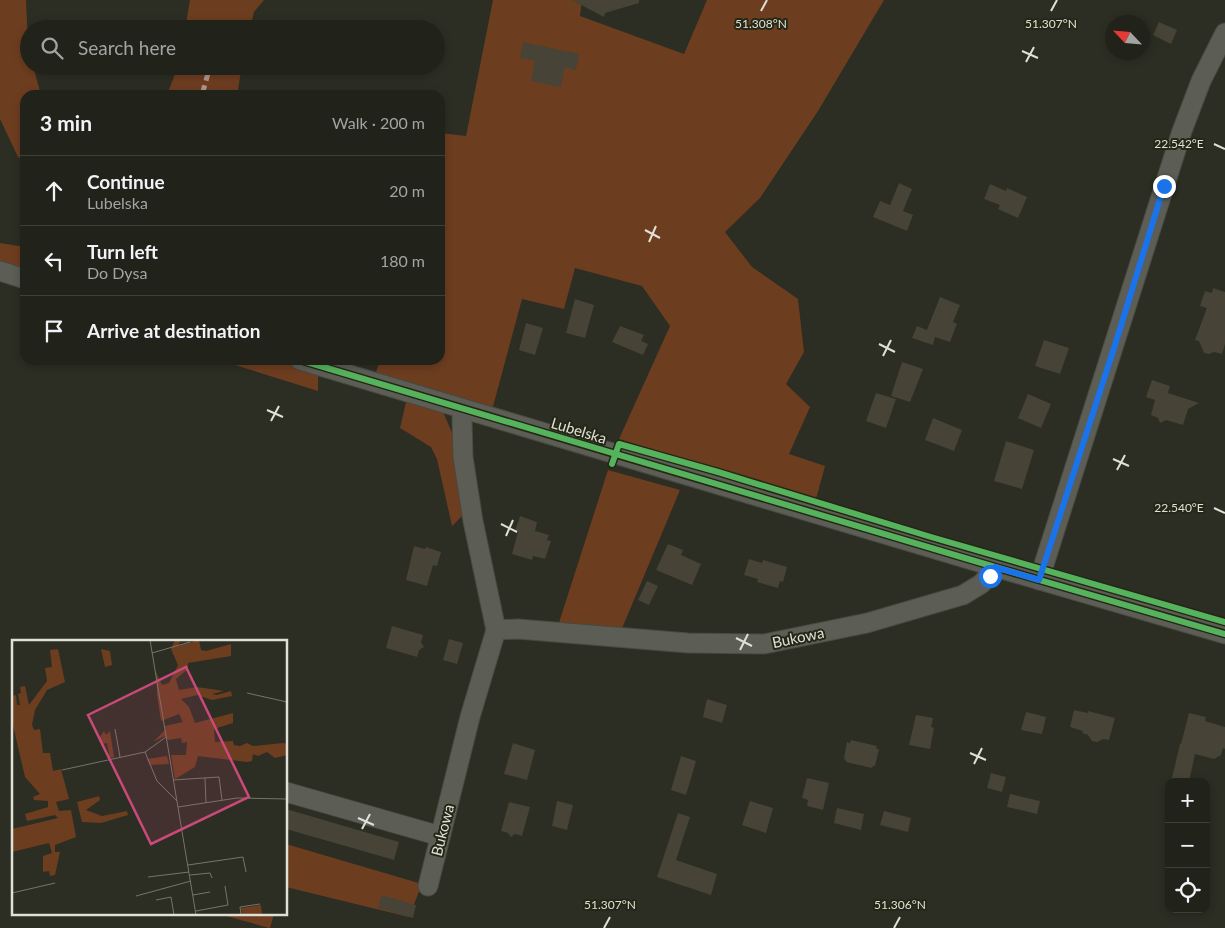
<!DOCTYPE html>
<meta charset="utf-8">
<style>
body{margin:0;font-family:Lato,sans-serif;background:#292a23;color:#f1f3f6}
.controls{position:absolute;right:15px;bottom:15px;display:grid;overflow:hidden;border-radius:10px;box-shadow:0 2px 8px #0003}
.controls button{width:45px;height:45px;display:grid;place-items:center;padding:0;border:0;border-bottom:1px solid #3e3f39;background:#21221a;color:#f1f3f6;font:25px sans-serif}
.compass{position:absolute;left:1105px;top:15px;width:45px;height:45px;border-radius:50%;background:#21221a;box-shadow:0 2px 8px #0003;rotate:296deg}
.stop{position:absolute;width:15px;height:15px;margin:-11px;border:4px solid #1a73e8;border-radius:50%;background:#fff}
.stop.end{background:#1a73e8;border-color:#fff;box-shadow:0 1px 5px #0008}
.list{margin:0;padding:0;list-style:none}
h2{display:flex;justify-content:space-between;align-items:center;height:65px;margin:0;padding:0 20px;font-size:21px}
h2 small{font-size:16px;font-weight:400;color:#a2a4a2}
.list li{display:grid;grid-template-columns:32px 1fr auto;gap:15px;align-items:center;box-sizing:border-box;height:70px;padding:0 20px;border-top:1px solid #3e3f39}
.list b{display:block;font-size:19px;white-space:nowrap}
.list p{margin:0;font-size:16px;white-space:nowrap;color:#a2a4a2}
.list em{font-size:16px;font-style:normal;color:#a2a4a2}
.icon{flex:none;width:28px;height:28px;fill:none;stroke:currentColor;stroke-width:2;stroke-linecap:round;stroke-linejoin:round}
.map{position:relative;flex:none;width:1225px;height:928px;overflow:hidden}
.search{position:absolute;background:#21221a;box-shadow:0 2px 8px #0003;left:20px;top:20px;width:425px;height:55px;display:flex;align-items:center;gap:12px;box-sizing:border-box;padding:0 18px;border-radius:28px;color:#a2a4a2;font-size:19px}
.panel{position:absolute;background:#21221a;box-shadow:0 2px 8px #0003;left:20px;top:90px;width:425px;height:275px;border-radius:15px}
.map>svg:first-child{display:block}
.green{fill:#6d3d20}
.building{fill:#474336}
.lines{fill:none;stroke-linecap:round;stroke-linejoin:round}
.minor-casing{stroke:#484941;stroke-width:21}
.minor{stroke:#5c5d55;stroke-width:19}
.quiet{stroke:#b2968c;stroke-width:5;stroke-dasharray:10 5;stroke-linecap:butt}
.cycleway-casing{stroke:#252716;stroke-width:9}
.cycleway{stroke:#56b35d;stroke-width:6}
.route{stroke:#1a73e8;stroke-width:6}
.ticks{fill:none;stroke:#dfe0d6;stroke-width:2}
.labels{text-anchor:middle;dominant-baseline:central;stroke-width:4;stroke-linejoin:round;paint-order:stroke}
.street-label{font-size:15px;fill:#dfe0d6;stroke:#252716}
.inset-road{fill:none;stroke:#74756b;stroke-width:1}
.view{fill:#c94a7a;fill-opacity:0.15;stroke:#c94a7a;stroke-width:2.5}
.inset-edge{fill:none;stroke:#dfe0d6;stroke-width:2.5}
.ticks-label{font-size:12px;text-anchor:middle;fill:#dfe0d6;stroke:#252716;stroke-width:4;stroke-linejoin:round;paint-order:stroke}
</style>
<div class="map">
<svg width="1225" height="928" viewBox="0 0 1225 928">
<rect width="100%" height="100%" fill="#2c2d23"/>
<g class="green">
<path d="M0,0h26l3,66h4l8,29h-16v66l-7,-4 -18,-38z"/>
<path d="M190,0h74l-10,12 -4,17h-65z"/>
<path d="M493,0h89l-2,16 104,38 23,-54h177l-66,111 -58,87 -35,34 27,35 46,32 6,53 -18,32 24,23 -21,47 36,12 -9,33 -197,-60 51,-113 -28,-40 -67,-18 -11,41 -42,-10 -30,111 -45,-11 -3,15 9,21 13,77 -14,14 -15,-67 -6,-12 -31,-19 9,-39 -35,-11 6,-18h60v-227l26,3z"/>
<path d="M178,66h64l-5,29h-70z"/>
<path d="M0,243l25,4v37l-25,-9z"/>
<path d="M219,360h99v31z"/>
<path d="M608,470l72,20 -62,148 -62,-6z"/>
<path d="M286,844l136,40 -13,33 -123,-30z"/>
<path d="M219,914h55l-4,14h-1z"/>
</g>
<g class="building">
<path d="M572,0h67v3l-34,10 -1,4z"/>
<path d="M1159,22l18,8 -6,14 -18,-9z"/>
<path d="M523,42l56,12 -3,16 -11,-3 -4,20 -30,-6 4,-20 -15,-3z"/>
<path d="M899,183l13,6 -9,22 10,4 -6,16 -34,-14 7,-16 10,4z"/>
<path d="M990,184l16,7 1,-3 20,9 -9,21 -20,-9 2,-4 -16,-6z"/>
<path d="M1213,288l12,4v52l-3,10 -8,-2 -5,2 -5,-1 -5,-12 -4,-1 12,-32 -7,-2 5,-15 7,2z"/>
<path d="M940,297l20,8 -7,17 4,2 -7,18 -15,-5 -2,8 -21,-7 5,-12 10,4z"/>
<path d="M575,299l19,6 -9,33 -19,-5z"/>
<path d="M526,323l17,5 -8,27 -16,-5z"/>
<path d="M620,326l24,9 -3,6 7,3 -5,11 -31,-13z"/>
<path d="M1044,340l25,8 -9,26 -25,-8z"/>
<path d="M902,362l21,7 -13,33 -19,-6z"/>
<path d="M1152,380l18,6 -2,7 31,10 -11,6 -5,16 -17,-5 -6,3 -2,-5 -7,-3 4,-15 -9,-3z"/>
<path d="M876,393l20,6 -10,29 -20,-7z"/>
<path d="M1028,394l23,10 -10,24 -23,-10z"/>
<path d="M933,418l29,12 -8,21 -29,-11z"/>
<path d="M1006,441l28,9 -12,39 -28,-8z"/>
<path d="M520,516l17,6 -2,9 14,4 -2,5 4,1 -6,18 -12,-3 -1,4 -20,-6 6,-22 -3,-1z"/>
<path d="M668,544l15,6 -2,5 20,9 -9,21 -36,-15z"/>
<path d="M414,546l11,3 1,-2 15,5 -4,14 -4,-1 -6,21 -21,-6z"/>
<path d="M749,559l13,4 1,-3 24,7 -4,15 -3,-1 -2,7 -21,-6 1,-3 -14,-4z"/>
<path d="M647,581l11,5 -9,19 -11,-5z"/>
<path d="M392,626l31,9 -2,7 3,5 -5,3 -2,7 -31,-9z"/>
<path d="M449,639l14,4 -6,21 -14,-4z"/>
<path d="M707,699l20,6 -5,18 -19,-6z"/>
<path d="M1074,710l14,3v-2l27,7 -6,22 -6,-1 -6,3 -5,-1 -4,-6 -6,-2 1,-2 -13,-4z"/>
<path d="M1026,712l20,5 -4,17 -21,-4z"/>
<path d="M1189,713l17,4 -1,4 20,6v22l-2,-1 -2,7 -7,4 -19,-5 -6,28h-18l9,-38h1z"/>
<path d="M916,715l17,3 -2,9 3,1 -4,21 -21,-4z"/>
<path d="M851,740l26,6 -1,3h3l-4,17h-2l-1,2 -26,-6v-2l-2,-1 3,-17 3,1z"/>
<path d="M513,743l22,7 -8,30 -23,-6z"/>
<path d="M681,756l15,5 -10,34 -15,-5z"/>
<path d="M991,773l15,4 -4,15 -15,-4z"/>
<path d="M807,778l22,5 -6,27 -16,-4 1,-6 -6,-2z"/>
<path d="M1010,794l30,7 -3,13 -30,-7z"/>
<path d="M557,801l16,4 -6,25 -15,-4z"/>
<path d="M750,801l23,7 -7,25 -24,-8z"/>
<path d="M509,802l21,5 -8,29 -7,-2 -4,3 -3,-4 -7,-2z"/>
<path d="M837,808l27,6 -3,16 -27,-7z"/>
<path d="M286,809l113,33 -5,18 -108,-31z"/>
<path d="M884,811l27,7 -3,14 -28,-7z"/>
<path d="M678,813l12,4 -14,43 41,14 -6,21 -54,-18z"/>
<path d="M382,895l34,10 -3,13 -35,-10z"/>
</g>
<g class="lines">
<g class="minor-casing">
<g id="minor">
<path d="M0,271l25,8"/>
<path d="M300,360l695,207 230,67"/>
<path d="M1039,580l143,-449 19,-50 24,-48"/>
<path d="M496,630l22,-1 170,14 76,1 103,-21 96,-28 18,-11 9,-9 5,-8"/>
<path d="M286,792l154,44"/>
<path d="M428,886l42,-169 26,-87 -23,-109 -10,-64 -1,-39 2,-9"/>
</g>
</g>
<use href="#minor" class="minor"/>
<path class="quiet" d="M202,95l8,-29"/>
<g class="cycleway-casing">
<g id="cycleway">
<path d="M300,360l695,207 230,67"/>
<path d="M612,464l7,-20 99,28 213,65 294,85"/>
</g>
</g>
<use href="#cycleway" class="cycleway"/>
</g>
<g class="lines">
<path class="route" d="M990,576l5,-9 44,13 76,-235 49,-159"/>
</g>
<path class="ticks" d="M761,11l6,-11M1051,11l6,-11M1022,51l16,7M1026,62l8,-15M1214,144l11,5M645,230l15,8M649,242l7,-16M879,344l16,8M883,356l8,-16M267,410l16,7M271,421l8,-15M1113,459l16,7M1117,470l8,-15M1214,508l11,5M501,524l16,8M506,536l7,-16M736,638l16,8M740,650l8,-16M970,753l16,7M974,764l8,-16M358,818l16,7M362,829l8,-15M604,928l6,-11M894,928l6,-11"/>
<g class="labels">
<g class="street-label">
<text transform="translate(579 430) rotate(17)">Lubelska</text>
<text transform="translate(798 637) rotate(-12)">Bukowa</text>
<text transform="translate(442 830) rotate(-76)">Bukowa</text>
</g>
</g>
<g transform="translate(12 640)">
<rect width="275" height="275" fill="#2c2d23"/>
<path d="M163,0h6l-3,6 21,-6 2,10 5,1 25,-7v12l-43,7v6l-12,10 3,11 18,-3 27,4 -12,3 5,1 14,-4 1,5 -20,4 -15,-5 -16,4 8,8 6,16 38,-10v10l-19,6 1,13 18,-1 1,4 6,1 7,-3 6,3 30,-3 4,1v11l-12,3 -8,-6 -9,4 -5,-2 -1,7 -5,1 -49,-6 -3,11 -20,12 -4,-24h15l1,-13 -5,1 -1,-5 -13,2 -3,-4 -12,6 12,-12v-4l18,-4 -4,-8 -18,7 -4,-26 -1,-23 6,13 7,-2 9,-18 -7,-16zM46,9l7,33 -18,8 -12,20 -3,15 2,5 6,-1 3,24h7l3,18 8,-2 8,30 -13,3 3,9 12,-1 5,27 -21,8v7h5l-5,23 -5,1 -1,-5 -6,1v-16l9,-3 -3,-10 -37,9v-23l46,-11 -3,-3 -28,6 -2,-7 23,-7v-6l-14,-1 -1,-3 7,-3 -15,-17 -13,-56v-25l4,-1 1,10h3l-2,-11 3,-1 -1,-6 5,-1 4,19 18,-24 -2,-13 7,-1 -2,-17zM89,9l9,2 2,14 -7,2zM92,91l2,4 4,-4 4,26 -4,1 -3,-15 -6,1 -1,-7zM155,116l2,8 -19,1 -3,-6zM87,156l1,4 -14,10 16,6 25,-5 1,4 -27,8 -19,-1 -5,-20zM249,265l1,10h-20l-1,-7z" fill="#6d3d20"/>
<path class="inset-road" d="M138,0l46,275M140,13l38,-11M235,53l40,9M103,89l5,28M133,112l12,29 20,20M50,130l83,-18 21,-15M193,138l1,25M161,140l46,-3 3,23M166,167l59,-9 50,1M176,225l55,-8 3,15M178,235l20,-2 2,5M136,237l41,-5M0,253l43,-10M181,255l17,-3M124,256l55,-15M144,260l15,-3 3,18M184,271l32,-6 -3,-19M229,275l-1,-8 20,-3"/>
<path class="view" d="M174,27l63,130 -98,47 -63,-129z"/>
<rect width="275" height="275" class="inset-edge"/>
</g>
<g class="ticks-label">
<text x="761" y="28">51.308°N</text>
<text x="1051" y="28">51.307°N</text>
<text x="1179" y="148">22.542°E</text>
<text x="1179" y="512">22.540°E</text>
<text x="610" y="909">51.307°N</text>
<text x="900" y="909">51.306°N</text>
</g>
</svg>
<div class="controls">
<button>+</button>
<button>−</button>
<button><svg class="icon" aria-label="locate" viewBox="0 0 24 24"><circle cx="12" cy="12" r="6"/><path d="M12 2v4M12 18v4M2 12h4M18 12h4"/></svg></button>
</div>
<svg class="compass" viewBox="-18 -18 36 36"><path d="M0-13l5 13h-10z" fill="#e53935"/><path d="M0 13l5-13h-10z" fill="#a2a4a2"/></svg>
<div class="stop" style="left:990px;top:576px"></div>
<div class="stop end" style="left:1164px;top:186px"></div>
<div class="search"><svg class="icon" aria-label="search" viewBox="0 0 24 24"><circle cx="10" cy="10" r="6"/><path d="M15 15l6 6"/></svg>Search here</div>
<section class="panel">
<h2>3 min<small>Walk · 200 m</small></h2>
<ul class="list">
<li><svg class="icon" aria-label="ahead" viewBox="0 0 24 24"><path d="M12 20V5M6 11l6-6 6 6"/></svg><div><b>Continue</b><p>Lubelska</p></div><em>20 m</em></li>
<li><svg class="icon" aria-label="left" viewBox="0 0 24 24"><path d="M17 20v-9H6M10 6l-5 5 5 5"/></svg><div><b>Turn left</b><p>Do Dysa</p></div><em>180 m</em></li>
<li><svg class="icon" aria-label="arrive" viewBox="0 0 24 24"><path d="M6 21V4h12l-3 4 3 4H6"/></svg><div><b>Arrive at destination</b></div></li>
</ul>
</section>
</div>
